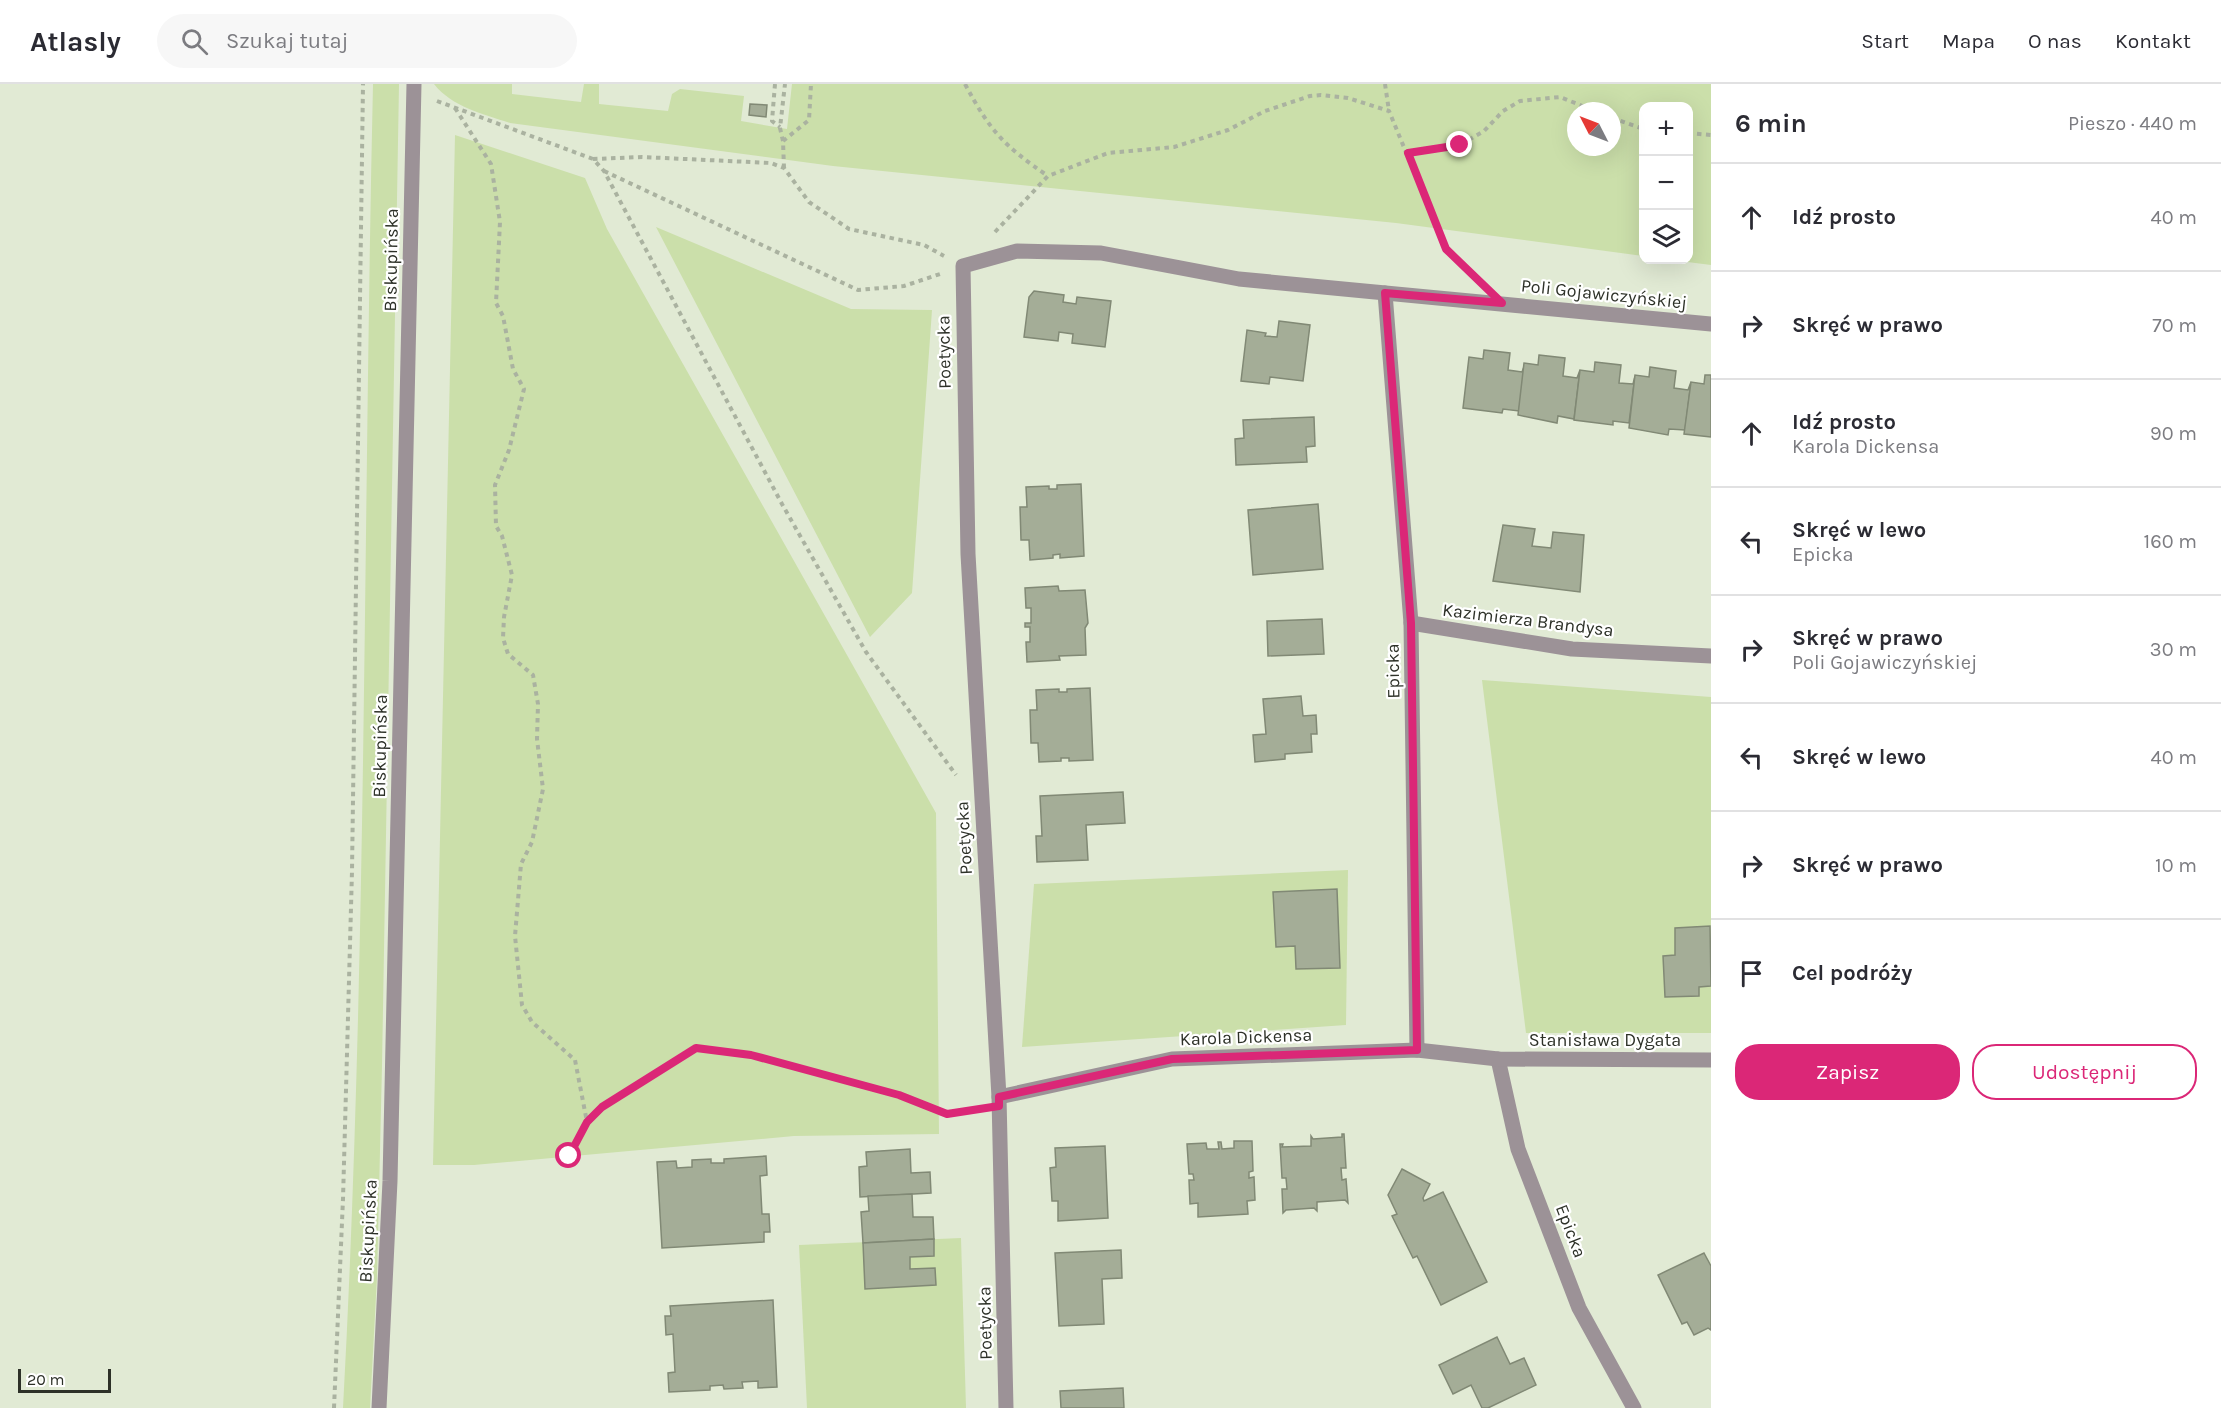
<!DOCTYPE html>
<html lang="pl">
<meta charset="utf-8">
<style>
body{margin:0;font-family:Karla,sans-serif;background:#f7f7f7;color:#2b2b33}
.controls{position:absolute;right:18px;top:18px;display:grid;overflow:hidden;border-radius:12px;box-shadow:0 6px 24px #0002}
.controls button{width:54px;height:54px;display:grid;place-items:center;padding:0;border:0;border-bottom:2px solid #e1e1e2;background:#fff;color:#2b2b33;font:30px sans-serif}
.compass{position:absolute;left:1567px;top:18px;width:54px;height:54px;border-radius:50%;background:#fff;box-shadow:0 6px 24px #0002;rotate:312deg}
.scale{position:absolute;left:18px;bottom:15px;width:93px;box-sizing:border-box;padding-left:6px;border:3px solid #2d3128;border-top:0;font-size:16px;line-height:21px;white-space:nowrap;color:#2d3128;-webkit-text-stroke:4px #fff;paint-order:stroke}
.stop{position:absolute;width:18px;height:18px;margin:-14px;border:4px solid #db2777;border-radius:50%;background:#fff}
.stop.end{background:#db2777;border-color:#fff;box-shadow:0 2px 6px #0008}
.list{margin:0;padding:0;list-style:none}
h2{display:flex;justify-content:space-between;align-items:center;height:78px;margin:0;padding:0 24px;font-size:26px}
h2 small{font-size:20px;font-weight:400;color:#7c7c81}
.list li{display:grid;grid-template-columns:39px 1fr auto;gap:18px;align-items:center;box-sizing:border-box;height:108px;padding:0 24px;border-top:2px solid #e1e1e2}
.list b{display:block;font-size:22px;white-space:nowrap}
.list p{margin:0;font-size:20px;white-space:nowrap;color:#7c7c81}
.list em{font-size:20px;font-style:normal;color:#7c7c81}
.actions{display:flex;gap:12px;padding:18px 24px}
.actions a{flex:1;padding:14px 0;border:2px solid #db2777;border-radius:24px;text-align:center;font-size:21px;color:#db2777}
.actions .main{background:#db2777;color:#fff}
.icon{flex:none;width:33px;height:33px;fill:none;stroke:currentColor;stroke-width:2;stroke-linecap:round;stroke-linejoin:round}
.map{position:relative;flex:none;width:1711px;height:1324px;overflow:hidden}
header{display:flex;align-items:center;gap:36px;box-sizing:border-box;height:84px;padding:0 30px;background:#fff;border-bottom:2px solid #e1e1e2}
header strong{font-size:28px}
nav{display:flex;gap:33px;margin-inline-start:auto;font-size:21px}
.search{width:420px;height:54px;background:#f7f7f7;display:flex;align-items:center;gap:15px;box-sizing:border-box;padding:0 21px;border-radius:33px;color:#7c7c81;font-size:22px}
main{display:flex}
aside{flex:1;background:#fff}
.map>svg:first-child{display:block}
.green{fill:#cbdfaa;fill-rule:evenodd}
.building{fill:#a4ad97;stroke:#818975;stroke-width:1.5}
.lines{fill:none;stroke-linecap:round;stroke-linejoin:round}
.path{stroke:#aab2a0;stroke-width:4;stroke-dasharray:4.5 4.5;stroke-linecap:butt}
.minor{stroke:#9c9297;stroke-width:15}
.tertiary{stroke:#9c9297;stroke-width:15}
.route{stroke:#db2777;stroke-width:8}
.labels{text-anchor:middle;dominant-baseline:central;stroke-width:4.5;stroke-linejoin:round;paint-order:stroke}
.street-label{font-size:18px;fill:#2d3128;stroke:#fff}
</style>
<header>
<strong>Atlasly</strong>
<div class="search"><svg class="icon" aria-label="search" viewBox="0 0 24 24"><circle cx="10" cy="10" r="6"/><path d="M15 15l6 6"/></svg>Szukaj tutaj</div>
<nav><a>Start</a><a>Mapa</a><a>O nas</a><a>Kontakt</a></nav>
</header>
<main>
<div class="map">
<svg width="1711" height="1324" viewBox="0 0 1711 1324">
<rect width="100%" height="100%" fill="#e1ead4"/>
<g class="green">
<path d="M373,0h26l-17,982 -5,211 -7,131h-27c24,-441 20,-883 30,-1324z"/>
<path d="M434,0h78v10l69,8 3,-18h15v20l69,7 4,-17 8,-5 64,7 -3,25 46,8 5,-45h919v181l-39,-5h16v-154h-44l-1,150 -247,-33 -563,-57 -323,-43c-27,-9 -58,-16 -76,-39zM1576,27h36v36h-36z"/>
<path d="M455,51l130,43 22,51 329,584 3,321 -145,2 -320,29h-41z"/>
<path d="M656,143l195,82 81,1 -20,283 -42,44z"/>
<path d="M1482,596l229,17v336h-185z"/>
<path d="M1348,786l-2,155 -324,22 12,-163z"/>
<path d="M961,1154l5,170h-159l-8,-163z"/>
</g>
<g class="building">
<path d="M750,20l17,1 -1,12 -17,-2z"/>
<path d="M1034,207l30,4 -1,7 13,2 1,-7 34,4 -6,46 -33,-4 1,-9 -14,-2 -1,9 -34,-4 5,-40z"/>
<path d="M1279,237l31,4 -7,56 -33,-4 -1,7 -28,-3 6,-51 19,3 -1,3 12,1z"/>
<path d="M1484,266l26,3 -2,17 14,2 3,-8 -6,47 -16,-2 -1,4 -39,-5 6,-51 14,2z"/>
<path d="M1539,271l26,3 -2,18 14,2 3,-8 -6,49 -16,-3 -1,7 -39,-8 6,-52 14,2z"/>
<path d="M1595,278l26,3 -2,18 14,1 2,-8 -6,47 -16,-2v4l-39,-5 6,-50 14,2z"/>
<path d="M1650,283l26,4 -2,17 14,2 3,-8 -6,48 -16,-1 -1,6 -39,-7 6,-53 14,2z"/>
<path d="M1705,291h6v62l-27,-3 7,-52 13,2z"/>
<path d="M1314,333l1,29 -9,1 1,15 -71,3 -1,-26 9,-1 -1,-18z"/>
<path d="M1081,400l3,72 -24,2v-4l-7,1v3l-23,2 -1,-20h-8l-1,-33h7l-1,-20 23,-1v3h8v-4z"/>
<path d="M1318,420l5,65 -70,6 -5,-65z"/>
<path d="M1503,441l32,4 -3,17 19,2 2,-16 31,3 -4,57 -87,-11z"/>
<path d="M1058,502l1,5 26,-1 3,33 -3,5 1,27 -27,1 1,4 -33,2 -1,-20h4v-15h-5v-4h6v-15h-5l-1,-20z"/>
<path d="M1322,535l2,35 -56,2 -1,-35z"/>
<path d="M1090,604l3,72 -24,1v-3h-8v3l-22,1 -1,-19h-7l-1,-33h7l-1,-20 23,-1v3h8v-3z"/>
<path d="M1301,612l2,20 13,-1 1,19h-6l1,18 -27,2v5l-30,3 -2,-27 13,-1 -3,-35z"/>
<path d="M1123,708l2,31 -39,2 2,35 -51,2 -1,-26h6l-2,-40z"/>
<path d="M1337,805l3,79 -44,1 -1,-23 -19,1 -3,-55z"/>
<path d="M1710,842l1,60 -12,1v9l-34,1 -2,-41 12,-1v-27z"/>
<path d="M1342,1050h2l2,34h-5l1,12 4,-1 2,24 -3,-3 -28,2v9l-3,-3 -28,2 -3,3 -1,-24h5l-1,-11h-4l-2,-34h3l-1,3 29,-1v-10l2,3 29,-2z"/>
<path d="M1234,1057h18l1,30 -4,1v6l5,-1 1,23 -8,1 1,13 -50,3v-14l-8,1 -1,-24h5l-1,-6h-4l-2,-30 19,-1 1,6h12l-1,-7h3l1,7 12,-1z"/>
<path d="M1105,1062l3,72 -50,3v-20h-6l-2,-33 6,-1 -1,-19z"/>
<path d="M910,1065l1,24 19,-1 1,21 -71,4 -1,-30 8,-1 -1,-14z"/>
<path d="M766,1072l1,19 -7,1 2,38h7l1,18h-6v10l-102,6 -5,-86 19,-1 1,7 15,-1v-7l19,-1v4h13v-4z"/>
<path d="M1402,1085l28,15 -7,14 1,3 19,-9 44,90 -46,23 -24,-49 -4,2 -21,-42 5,-2 -9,-19z"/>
<path d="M912,1110l1,23h20l1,22 -71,4 -2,-31 8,-1 -1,-15z"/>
<path d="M934,1155v17l-24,1v12l25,-1 1,17 -71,4 -2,-46z"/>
<path d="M1121,1166l1,28 -20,1 2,45 -45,2 -4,-73z"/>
<path d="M1704,1169l7,13v64l-3,-2 -14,7 -7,-13 -5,2 -24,-49z"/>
<path d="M773,1216l4,87 -19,1v-7l-16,1 1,6 -19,1 -1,-4 -13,1v4l-41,2 -1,-19 7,-1 -2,-38 -7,1 -1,-19h6l-1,-10z"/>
<path d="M1497,1253l13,27 14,-6 12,27 -48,23h-6l-11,-23 -18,9 -14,-29z"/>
<path d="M1123,1304l1,20h-63l-1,-17z"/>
</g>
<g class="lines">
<g class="path">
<path d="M775,0l-3,37 8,6"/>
<path d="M965,0c25,47 39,62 83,92"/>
<path d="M1385,0l4,27"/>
<path d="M437,17l156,58 11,12 178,333 84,148 90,123"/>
<path d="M455,24l36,56 9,58 -4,81 7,13 10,53 11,20 -15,61 -14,35 1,41 6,10 10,39 -8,42 -1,21 5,16 25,21 5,29 -1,35 6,50 -11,53 -11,22 -6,72 7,69 10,17 43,38 12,62"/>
<path d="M1612,34l32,11"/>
<path d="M1688,49l23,2"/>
<path d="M783,57l-3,-13 5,-44"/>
<path d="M1408,69l52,-8 24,-14 19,-20 17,-10 40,-4 35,14"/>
<path d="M593,75l49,-2 129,6 13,5 25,34 40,27 75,16 20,11"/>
<path d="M784,84l-1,-27 26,-21 2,-36"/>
<path d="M604,87l254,119 46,-4 36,-12"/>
<path d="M995,148l53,-56 60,-23 66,-6 54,-17 37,-19 45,-15 11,-1 27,3 41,13 57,138 30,28"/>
<path d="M569,1072l18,-34 15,-15 94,-59 55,7 148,40 48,19 30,-4"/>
<path d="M334,1324l9,-209 9,-328 11,-787"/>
</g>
<g class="minor">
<path d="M1385,209l26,330 6,427"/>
<path d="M1411,539l161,26 139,7"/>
<path d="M1498,975l20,90 61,159 55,100"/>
<path d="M999,1013l173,-38 245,-9 81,9 213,1"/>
<path d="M1006,1324l-7,-311 -31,-543 -5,-288 54,-15 84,2 138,26 472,45"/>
</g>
<path class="tertiary" d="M379,1324l11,-227 24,-1097"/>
</g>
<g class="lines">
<path class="route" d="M569,1072l18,-34 15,-15 94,-59 55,7 148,40 48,19 52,-8v-9l173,-38 245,-9 -6,-427 -26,-330 117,10 -56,-54 -38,-96 52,-8"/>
</g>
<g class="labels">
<g class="street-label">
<text transform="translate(391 176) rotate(-89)">Biskupińska</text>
<text transform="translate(1604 210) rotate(6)">Poli Gojawiczyńskiej</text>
<text transform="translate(944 268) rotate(-91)">Poetycka</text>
<text transform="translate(1528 536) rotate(7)">Kazimierza Brandysa</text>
<text transform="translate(1393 587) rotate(-91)">Epicka</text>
<text transform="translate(380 662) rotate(-89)">Biskupińska</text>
<text transform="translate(964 754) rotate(-93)">Poetycka</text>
<text transform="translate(1246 953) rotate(-2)">Karola Dickensa</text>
<text x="1605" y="956">Stanisława Dygata</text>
<text transform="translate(368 1147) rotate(-87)">Biskupińska</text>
<text transform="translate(1571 1147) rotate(69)">Epicka</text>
<text transform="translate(985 1239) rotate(-91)">Poetycka</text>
</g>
</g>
</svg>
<div class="controls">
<button>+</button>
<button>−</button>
<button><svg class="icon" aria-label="layers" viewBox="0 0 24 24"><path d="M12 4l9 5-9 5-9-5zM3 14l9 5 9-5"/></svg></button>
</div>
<svg class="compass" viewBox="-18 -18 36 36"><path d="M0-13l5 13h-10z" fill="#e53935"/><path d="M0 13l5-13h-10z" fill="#7c7c81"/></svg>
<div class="scale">20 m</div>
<div class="stop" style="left:569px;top:1072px"></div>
<div class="stop end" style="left:1460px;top:61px"></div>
</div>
<aside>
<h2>6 min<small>Pieszo · 440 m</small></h2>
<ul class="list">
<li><svg class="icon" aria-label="ahead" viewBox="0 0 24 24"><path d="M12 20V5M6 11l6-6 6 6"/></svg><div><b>Idź prosto</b></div><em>40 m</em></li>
<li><svg class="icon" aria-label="right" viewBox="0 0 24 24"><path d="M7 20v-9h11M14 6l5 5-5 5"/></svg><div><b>Skręć w prawo</b></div><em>70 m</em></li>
<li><svg class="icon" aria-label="ahead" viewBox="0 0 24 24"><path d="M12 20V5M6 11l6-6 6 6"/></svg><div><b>Idź prosto</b><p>Karola Dickensa</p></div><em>90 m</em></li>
<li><svg class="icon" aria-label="left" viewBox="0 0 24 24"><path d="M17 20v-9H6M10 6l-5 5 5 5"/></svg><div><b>Skręć w lewo</b><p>Epicka</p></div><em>160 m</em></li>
<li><svg class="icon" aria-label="right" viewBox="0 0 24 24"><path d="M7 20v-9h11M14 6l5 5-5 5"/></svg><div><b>Skręć w prawo</b><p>Poli Gojawiczyńskiej</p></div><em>30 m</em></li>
<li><svg class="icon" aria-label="left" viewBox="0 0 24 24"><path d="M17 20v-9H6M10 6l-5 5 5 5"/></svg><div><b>Skręć w lewo</b></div><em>40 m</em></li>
<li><svg class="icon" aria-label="right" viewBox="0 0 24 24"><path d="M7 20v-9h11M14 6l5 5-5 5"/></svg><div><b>Skręć w prawo</b></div><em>10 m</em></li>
<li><svg class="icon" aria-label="arrive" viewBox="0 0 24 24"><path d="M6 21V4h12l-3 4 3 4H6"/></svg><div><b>Cel podróży</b></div></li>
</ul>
<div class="actions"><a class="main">Zapisz</a><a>Udostępnij</a></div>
</aside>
</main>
